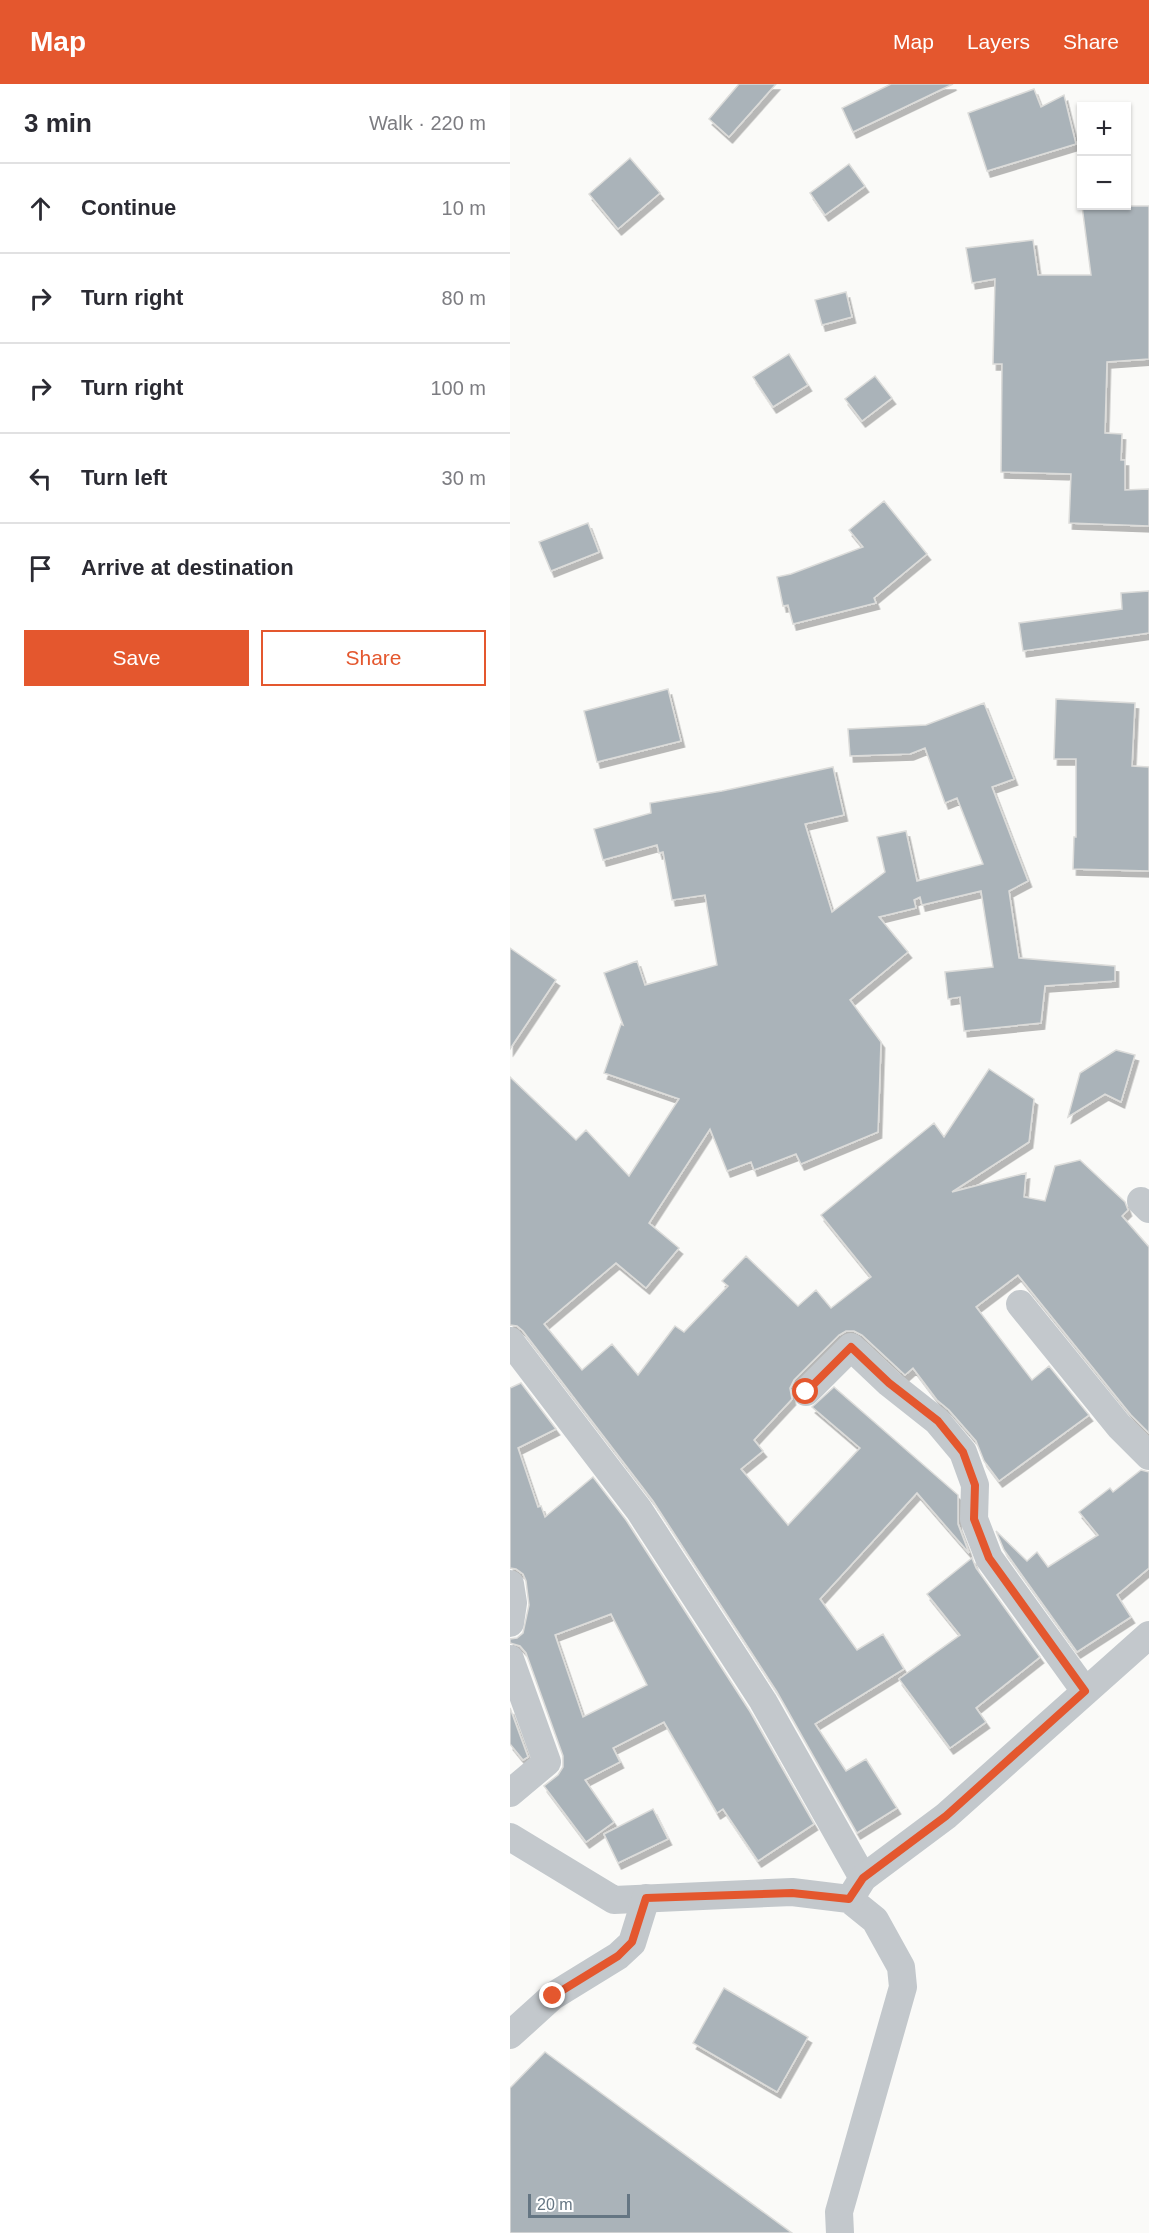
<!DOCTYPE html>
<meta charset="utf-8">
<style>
body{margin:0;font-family:Arial,sans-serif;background:#f2f2f3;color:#2b2b33}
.controls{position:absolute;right:18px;top:18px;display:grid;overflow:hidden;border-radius:0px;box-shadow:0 2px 4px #0004}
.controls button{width:54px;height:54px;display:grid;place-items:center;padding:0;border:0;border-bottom:2px solid #e1e1e2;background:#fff;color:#2b2b33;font:30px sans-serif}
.scale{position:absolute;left:18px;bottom:15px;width:102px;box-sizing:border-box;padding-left:6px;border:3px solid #657683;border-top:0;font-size:16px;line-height:21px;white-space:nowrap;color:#657683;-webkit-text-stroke:4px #fff;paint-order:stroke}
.stop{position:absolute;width:18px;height:18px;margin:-14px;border:4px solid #e4572e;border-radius:50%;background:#fff}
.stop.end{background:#e4572e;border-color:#fff;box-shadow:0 2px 6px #0008}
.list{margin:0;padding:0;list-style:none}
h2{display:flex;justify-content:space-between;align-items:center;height:78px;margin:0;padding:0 24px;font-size:26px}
h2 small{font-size:20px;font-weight:400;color:#7c7c81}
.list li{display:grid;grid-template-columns:39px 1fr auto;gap:18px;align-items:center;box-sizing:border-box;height:90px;padding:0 24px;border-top:2px solid #e1e1e2}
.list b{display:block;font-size:22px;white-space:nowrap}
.list em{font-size:20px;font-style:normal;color:#7c7c81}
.actions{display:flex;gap:12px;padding:18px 24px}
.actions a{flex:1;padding:14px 0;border:2px solid #e4572e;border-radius:0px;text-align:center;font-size:21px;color:#e4572e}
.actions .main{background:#e4572e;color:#fff}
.icon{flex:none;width:33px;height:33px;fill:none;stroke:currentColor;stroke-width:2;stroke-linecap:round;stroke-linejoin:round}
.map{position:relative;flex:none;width:639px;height:2149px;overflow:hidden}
header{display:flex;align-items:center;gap:36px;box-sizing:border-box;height:84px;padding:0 30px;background:#e4572e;color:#fff}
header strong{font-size:28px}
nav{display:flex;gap:33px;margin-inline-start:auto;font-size:21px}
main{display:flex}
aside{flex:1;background:#fff}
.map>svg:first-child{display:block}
.building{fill:#aab3b9;stroke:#dcdcda;stroke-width:1.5;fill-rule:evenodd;filter:url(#shadow)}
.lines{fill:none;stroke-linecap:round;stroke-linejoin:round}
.minor{stroke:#c3c8cc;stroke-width:28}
.route{stroke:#e4572e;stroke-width:8}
</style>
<header>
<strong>Map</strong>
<nav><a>Map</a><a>Layers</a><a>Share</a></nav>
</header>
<main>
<aside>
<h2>3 min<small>Walk · 220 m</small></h2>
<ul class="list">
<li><svg class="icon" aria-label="ahead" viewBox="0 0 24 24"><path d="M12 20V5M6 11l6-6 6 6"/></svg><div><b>Continue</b></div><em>10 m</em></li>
<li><svg class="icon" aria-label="right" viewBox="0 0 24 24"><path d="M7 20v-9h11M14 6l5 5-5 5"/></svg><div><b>Turn right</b></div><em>80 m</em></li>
<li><svg class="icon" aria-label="right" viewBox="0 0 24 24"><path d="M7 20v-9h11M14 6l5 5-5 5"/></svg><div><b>Turn right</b></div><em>100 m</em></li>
<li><svg class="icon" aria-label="left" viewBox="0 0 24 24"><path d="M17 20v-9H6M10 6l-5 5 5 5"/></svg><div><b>Turn left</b></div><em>30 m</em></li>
<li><svg class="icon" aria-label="arrive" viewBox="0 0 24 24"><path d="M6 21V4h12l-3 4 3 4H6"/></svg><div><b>Arrive at destination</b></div></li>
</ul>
<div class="actions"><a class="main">Save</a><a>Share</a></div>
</aside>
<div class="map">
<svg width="639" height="2149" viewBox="0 0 639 2149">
<defs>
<filter id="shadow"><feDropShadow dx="3.5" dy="6" stdDeviation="0" flood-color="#0004"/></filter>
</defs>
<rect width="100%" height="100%" fill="#fafaf8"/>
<g class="building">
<path d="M229,0h37l-47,53 -20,-18z"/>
<path d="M381,0h62l-100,48 -11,-24z"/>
<path d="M524,5l7,18 23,-12 12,49 -89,27 -19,-58z"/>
<path d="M120,74l30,35 -42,36 -29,-35z"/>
<path d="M339,80l16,22 -40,29 -15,-22z"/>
<path d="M572,122h67v153l-42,3 -2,71 17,1 -1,26h4v30l24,-1v37l-80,-3 2,-49 -70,-2 1,-108h-9l2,-85 -23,4 -6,-35 67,-8 5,35h53z"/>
<path d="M336,208l6,25 -30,8 -7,-25z"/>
<path d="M279,270l19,31 -35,22 -20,-30z"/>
<path d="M365,292l17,22 -30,23 -17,-22z"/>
<path d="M374,417l43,53 -53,44 2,5 -83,21 -5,-19 -5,1 -6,-29 14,-3 72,-27 -14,-17z"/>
<path d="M78,439l11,29 -48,19 -12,-29z"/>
<path d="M639,507v42l-126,18 -4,-28 103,-14 -1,-16z"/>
<path d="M158,605l13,52 -84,21 -13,-51z"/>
<path d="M546,615l79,4 -3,63 17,1v104l-76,-2 1,-32h2v-78h-22z"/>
<path d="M474,619l30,76 -22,8 36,94 -19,10 10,67 96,8v15l-70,5 -4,37 -77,8 -4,-34 -12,2 -3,-27 48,-5 -12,-76 -59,14 -2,-8 -6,3 2,8 -37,9 29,35 -58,48 31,42 -3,90 -77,32 -5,-10 -42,16 -3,-8 -24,9 -17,-42 -61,94 30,25 -33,40 -30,-25 -72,61 38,46 30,-26 26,31 37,-49 9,6 44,-46 -6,-5 24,-25 52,50 18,-16 15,18 40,-31 -50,-62 113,-92 10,14 45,-68 45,30 -5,43 -77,50 74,-19 -2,24 21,4 10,-35 25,-6 45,42 3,8 -6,6 27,31v186l-18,-18 -113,-140 -42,32 56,73 17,-14 40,49 -90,66 -15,-20 -8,-20 -27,-31 -12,-10 -24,-32 -8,7 -43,-40 -8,-4h-8l-7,4 -45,45 -4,8 2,11 -38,41 9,11 -22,18 47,56 72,-77 -48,-41 22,-20 124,108v29l11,29 -52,-60 -97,106 37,51 26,-16 21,35 -89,55 31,47 20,-12 31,49 -40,25 -80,-141 -124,-191 -130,-170 -6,-5 -7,-1v-248l66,63 10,-10 43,46 50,-77 -75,-26 17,-49 2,1 -19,-52 33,-12 8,24 72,-20 -12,-70 -33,5 -9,-48 -4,1 -2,-8 -54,15 -9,-31 57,-16 -1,-10 72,-12 111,-24 11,48 -39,9 27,88 53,-40 -8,-35 29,-6 11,50 66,-17 -26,-66 -12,5 -20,-55 -15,6 -60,2 -2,-27 78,-4z"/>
<path d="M0,864l46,32 -46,69z"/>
<path d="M606,966l19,5 -14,47 -16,-8 -37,23 12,-44z"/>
<path d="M11,1299l35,46 -38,19 20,59 3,-1 4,11 48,-40 33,43 123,190 65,114 -56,37 -35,-52 -6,4 -53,-91 -51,26 7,14 -35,18 29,42 -28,20 -42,-56 14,-11 5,-8v-11l-37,-103 -6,-7 -10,-3v-4l7,-1 6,-5 6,-28 -3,-24 -3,-7 -7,-5 -6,-1v-180zM101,1530l36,71 -64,32 -28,-82z"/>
<path d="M631,1386l8,2v96l-32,27 14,22 -54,35 -73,-102 -8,-19 31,30 10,-9 11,15 50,-32 -19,-23 31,-24 3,4z"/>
<path d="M462,1474l4,10 64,89 -64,51 10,14 -36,26 -51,-69 61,-44 -33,-41z"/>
<path d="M0,1624l18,49 -5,3 -13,-16z"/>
<path d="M143,1725l15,30 -50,24 -14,-29z"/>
<path d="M214,1904l84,49 -31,55 -84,-49z"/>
<path d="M35,1968l247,181h-282v-145z"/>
</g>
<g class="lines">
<g class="minor">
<path d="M631,1117l8,8"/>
<path d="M510,1220l99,122 30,30"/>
<path d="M0,1257l129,169 124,191 100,177"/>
<path d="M296,1308l45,-45 38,36 48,38 26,31 12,33 -1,34 15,39 96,133"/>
<path d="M0,1500l3,19 -3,20"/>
<path d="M0,1575l37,103 -37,31"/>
<path d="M0,1753l104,63 178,-8 57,7 26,21 26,47 2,20 -64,225 1,21"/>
<path d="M343,1810l10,-16 83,-62 203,-181"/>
<path d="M0,1951l43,-39 65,-40 14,-13 14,-45"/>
</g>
</g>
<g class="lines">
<path class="route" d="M43,1912l65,-40 14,-14 14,-44 146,-5 57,6 14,-21 83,-62 139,-125 -96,-133 -15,-39 1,-34 -12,-33 -25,-31 -49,-38 -38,-36 -45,45"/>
</g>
</svg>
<div class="controls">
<button>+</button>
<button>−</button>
</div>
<div class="scale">20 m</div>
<div class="stop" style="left:296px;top:1308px"></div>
<div class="stop end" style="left:43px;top:1912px"></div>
</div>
</main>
